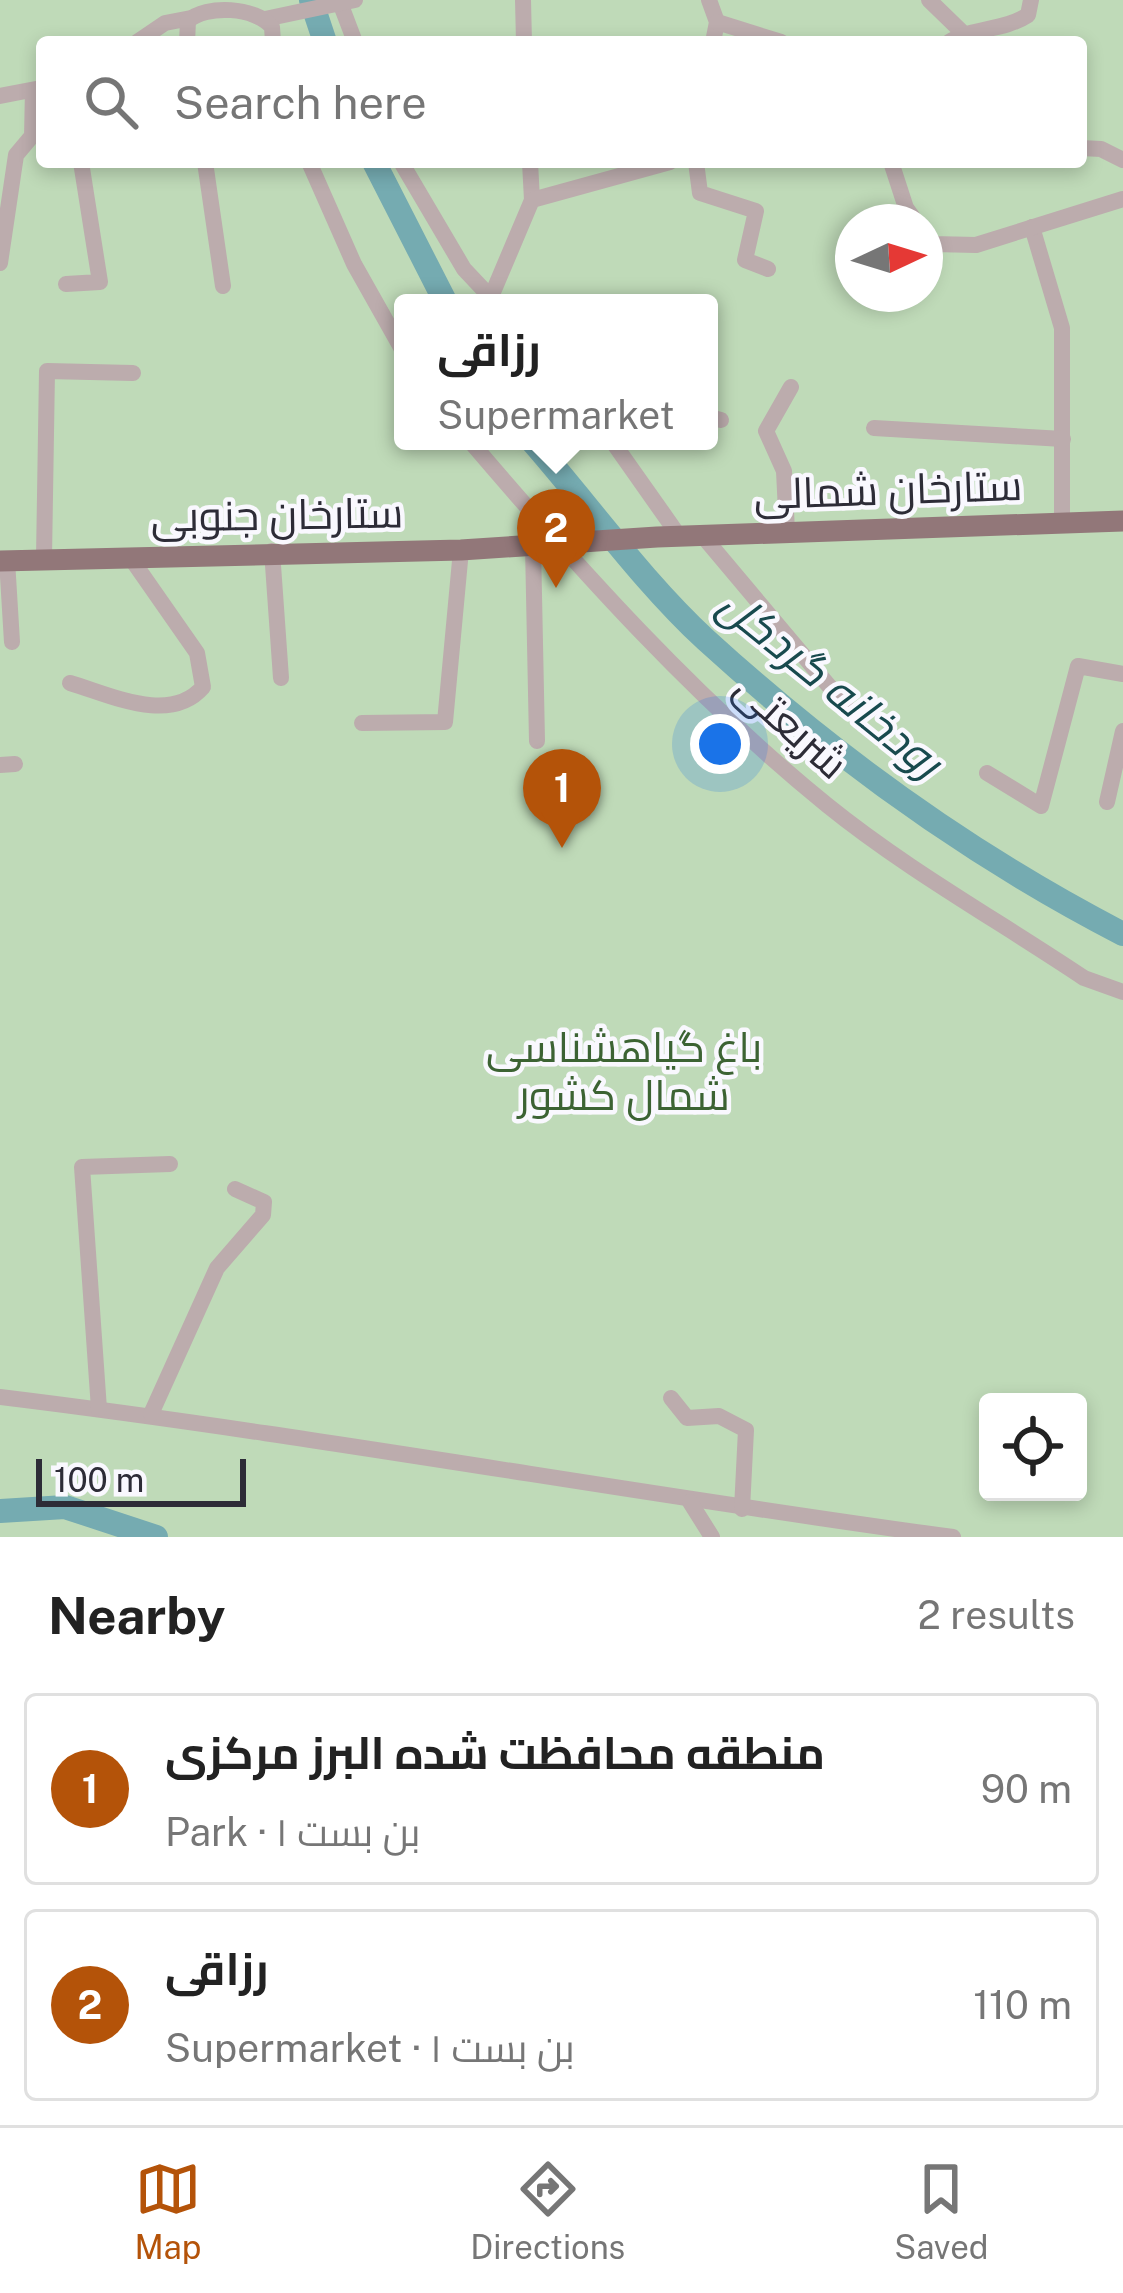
<!DOCTYPE html>
<meta charset="utf-8">
<style>
body{margin:0;font-family:"Public Sans",Cairo,sans-serif;background:#f2f2f2;color:#222}
.controls{position:absolute;right:36px;bottom:36px;display:grid;overflow:hidden;border-radius:12px;box-shadow:0 6px 18px #0003}
.controls button{width:108px;height:108px;display:grid;place-items:center;padding:0;border:0;border-bottom:3px solid #e0e0e0;background:#fff;color:#222;font:60px sans-serif}
.compass{position:absolute;left:835px;top:204px;width:108px;height:108px;border-radius:50%;background:#fff;box-shadow:0 6px 18px #0003;rotate:86deg}
.scale{position:absolute;left:36px;bottom:30px;width:210px;box-sizing:border-box;padding-left:12px;border:6px solid #2d2c37;border-top:0;font-size:33px;line-height:42px;white-space:nowrap;color:#2d2c37;-webkit-text-stroke:9px #f9f8fe;paint-order:stroke}
.you{position:absolute;left:720px;top:744px;width:42px;height:42px;margin:-30px;border:9px solid #fff;border-radius:50%;background:#1a73e8;box-shadow:0 0 0 18px #1a73e833}
.badge{display:grid;place-items:center;width:78px;height:78px;border-radius:50%;background:#b45309;color:#fff;font-size:39px;font-weight:700}
.pin{position:absolute;translate:-50% -99px;filter:drop-shadow(0 3px 6px #0008)}
.pin::after{content:'';position:absolute;top:63px;width:42px;height:36px;background:inherit;clip-path:polygon(0 0,100% 0,50% 100%)}
.popup{position:absolute;left:394px;top:294px;width:324px;height:156px;box-sizing:border-box;display:grid;place-content:center;border-radius:12px;background:#fff;filter:drop-shadow(0 3px 9px #0005);font-size:39px;white-space:nowrap;color:#767676}
.popup b{font-size:45px;color:#222}
.popup::after{content:'';position:absolute;left:50%;top:100%;margin-left:-24px;border:24px solid transparent;border-top-color:#fff}
.list{margin:0;padding:0;list-style:none}
h2{display:flex;justify-content:space-between;align-items:center;height:156px;margin:0;padding:0 48px;font-size:51px}
h2 small{font-size:39px;font-weight:400;color:#767676}
.list li{display:grid;grid-template-columns:78px 1fr auto;gap:36px;align-items:center;box-sizing:border-box;height:192px;margin:0 24px 24px;padding:0 24px;border:3px solid #e0e0e0;border-radius:12px}
.list b{display:block;font-size:45px;white-space:nowrap}
.list p{margin:0;font-size:39px;white-space:nowrap;color:#767676}
.list em{font-size:39px;font-style:normal;color:#767676}
.icon{flex:none;width:66px;height:66px;fill:none;stroke:currentColor;stroke-width:2;stroke-linecap:round;stroke-linejoin:round}
.map{position:relative;flex:none;width:1123px;height:1537px;overflow:hidden}
.search{position:absolute;background:#fff;box-shadow:0 6px 18px #0003;left:36px;right:36px;top:36px;height:132px;display:flex;align-items:center;gap:30px;box-sizing:border-box;padding:0 42px;border-radius:12px;color:#767676;font-size:45px}
.sheet{height:588px;background:#fff}
nav{display:flex;justify-content:space-around;align-items:center;box-sizing:border-box;height:168px;border-top:3px solid #e0e0e0;background:#fff;font-size:33px;color:#767676}
nav a{display:grid;justify-items:center;gap:6px}
nav .on{color:#b45309}
.map>svg:first-child{display:block}
.green{fill:#bfdab8;fill-rule:evenodd}
.lines{fill:none;stroke-linecap:round;stroke-linejoin:round}
.river{stroke:#75abb1;stroke-width:24}
.minor{stroke:#bcacad;stroke-width:16}
.major{stroke:#927779;stroke-width:21}
.labels{text-anchor:middle;dominant-baseline:central;stroke-width:9;stroke-linejoin:round;paint-order:stroke}
.street-label{font-size:42px;fill:#2d2c37;stroke:#f9f8fe}
.park-label{font-size:42px;fill:#3c6333;stroke:#f9f8fe}
.water-label{font-size:45px;font-style:italic;fill:#184a4e;stroke:#f9f8fe}
</style>
<div class="map">
<svg width="1123" height="1537" viewBox="0 0 1123 1537">
<rect width="100%" height="100%" fill="#ebe9fb"/>
<path class="green" d="M0,0h1123v1537h-1123zM42,42h1039v120h-1039zM853,222h72v72h-72zM403,303h306v138h-306zM988,1402h90v90h-90z"/>
<g class="lines">
<g class="river">
<path d="M311,0l14,42"/>
<path d="M374,162l72,141"/>
<path d="M532,441c57,65 111,141 174,199 126,115 266,216 417,294"/>
<path d="M0,1511l65,-4 91,30"/>
</g>
<g class="minor">
<path d="M339,0l16,42"/>
<path d="M523,0l1,42"/>
<path d="M709,0l8,22 -4,20"/>
<path d="M929,0l34,33"/>
<path d="M265,19l90,-19"/>
<path d="M717,22l64,20"/>
<path d="M137,42l28,-19 26,-5"/>
<path d="M187,42l1,-21c18,-17 68,-14 84,6l1,15"/>
<path d="M949,42c24,-15 55,-11 79,-27l3,-15"/>
<path d="M0,96l41,-8"/>
<path d="M1081,148l20,1 22,11"/>
<path d="M205,162l18,124"/>
<path d="M309,162l45,102 49,87"/>
<path d="M401,162l63,107 32,34"/>
<path d="M530,162l2,38"/>
<path d="M696,162l4,31 56,18 -11,49 23,9"/>
<path d="M891,162l15,46 10,14"/>
<path d="M1032,227l30,101v193"/>
<path d="M925,233l8,11 43,1 147,-46"/>
<path d="M0,263l16,-108 16,-19 1,-46"/>
<path d="M66,284l34,-2 -19,-120"/>
<path d="M491,297l41,-97 138,-38"/>
<path d="M709,417l12,3"/>
<path d="M874,428l189,11"/>
<path d="M470,441c110,129 225,257 357,364 79,64 172,116 257,173l39,14"/>
<path d="M612,441l67,95"/>
<path d="M787,531l-3,-60 -18,-40 25,-44"/>
<path d="M702,535l148,176"/>
<path d="M533,546l4,195"/>
<path d="M272,551l9,127"/>
<path d="M44,558l3,-187 86,2"/>
<path d="M7,560l5,82"/>
<path d="M70,683c41,12 100,42 133,4l-6,-34 -67,-96"/>
<path d="M362,723l83,-1 16,-172"/>
<path d="M0,765l15,-1"/>
<path d="M987,773l54,33 37,-140 45,8"/>
<path d="M1107,802l16,-71"/>
<path d="M0,1397c319,39 634,97 953,140"/>
<path d="M671,1398l16,20 32,-2 27,14 -4,79"/>
<path d="M99,1409l-17,-242 88,-3"/>
<path d="M151,1414l66,-146 46,-53 1,-13 -29,-13"/>
<path d="M690,1502l22,35"/>
</g>
<path class="major" d="M0,561l461,-11 196,-13 466,-16"/>
</g>
<g class="labels">
<g class="street-label">
<text transform="translate(888 489) rotate(-2)">ستارخان شمالی</text>
<text transform="translate(277 514) rotate(-1)">ستارخان جنوبی</text>
<text transform="translate(792 725) rotate(42)">شریعتی</text>
</g>
<g class="park-label">
<text x="624" y="1046">باغ گیاهشناسی<tspan x="624" dy="48">شمال کشور</tspan></text>
</g>
<g class="water-label">
<text transform="translate(831 682) rotate(39)">رودخانه گردکل</text>
</g>
</g>
</svg>
<div class="controls">
<button><svg class="icon" aria-label="locate" viewBox="0 0 24 24"><circle cx="12" cy="12" r="6"/><path d="M12 2v4M12 18v4M2 12h4M18 12h4"/></svg></button>
</div>
<svg class="compass" viewBox="-18 -18 36 36"><path d="M0-13l5 13h-10z" fill="#e53935"/><path d="M0 13l5-13h-10z" fill="#767676"/></svg>
<div class="scale">100 m</div>
<div class="you"></div>
<div class="pin badge" style="left:562px;top:848px">1</div>
<div class="pin badge" style="left:556px;top:588px">2</div>
<div class="popup"><b>رزاقی</b>Supermarket</div>
<div class="search"><svg class="icon" aria-label="search" viewBox="0 0 24 24"><circle cx="10" cy="10" r="6"/><path d="M15 15l6 6"/></svg>Search here</div>
</div>
<section class="sheet">
<h2>Nearby<small>2 results</small></h2>
<ul class="list">
<li><span class="badge">1</span><div><b>منطقه محافظت شده البرز مرکزی</b><p>Park · بن بست ۱</p></div><em>90 m</em></li>
<li><span class="badge">2</span><div><b>رزاقی</b><p>Supermarket · بن بست ۱</p></div><em>110 m</em></li>
</ul>
</section>
<nav>
<a class="on"><svg class="icon" aria-label="map" viewBox="0 0 24 24"><path d="M3 6l6-2 6 2 6-2v14l-6 2-6-2-6 2zM9 4v14M15 6v14"/></svg>Map</a>
<a><svg class="icon" aria-label="directions" viewBox="0 0 24 24"><path d="M12 3l9 9-9 9-9-9zM9 14v-3h6M13 9l2 2-2 2"/></svg>Directions</a>
<a><svg class="icon" aria-label="saved" viewBox="0 0 24 24"><path d="M7 4h10v16l-5-4-5 4z"/></svg>Saved</a>
</nav>
